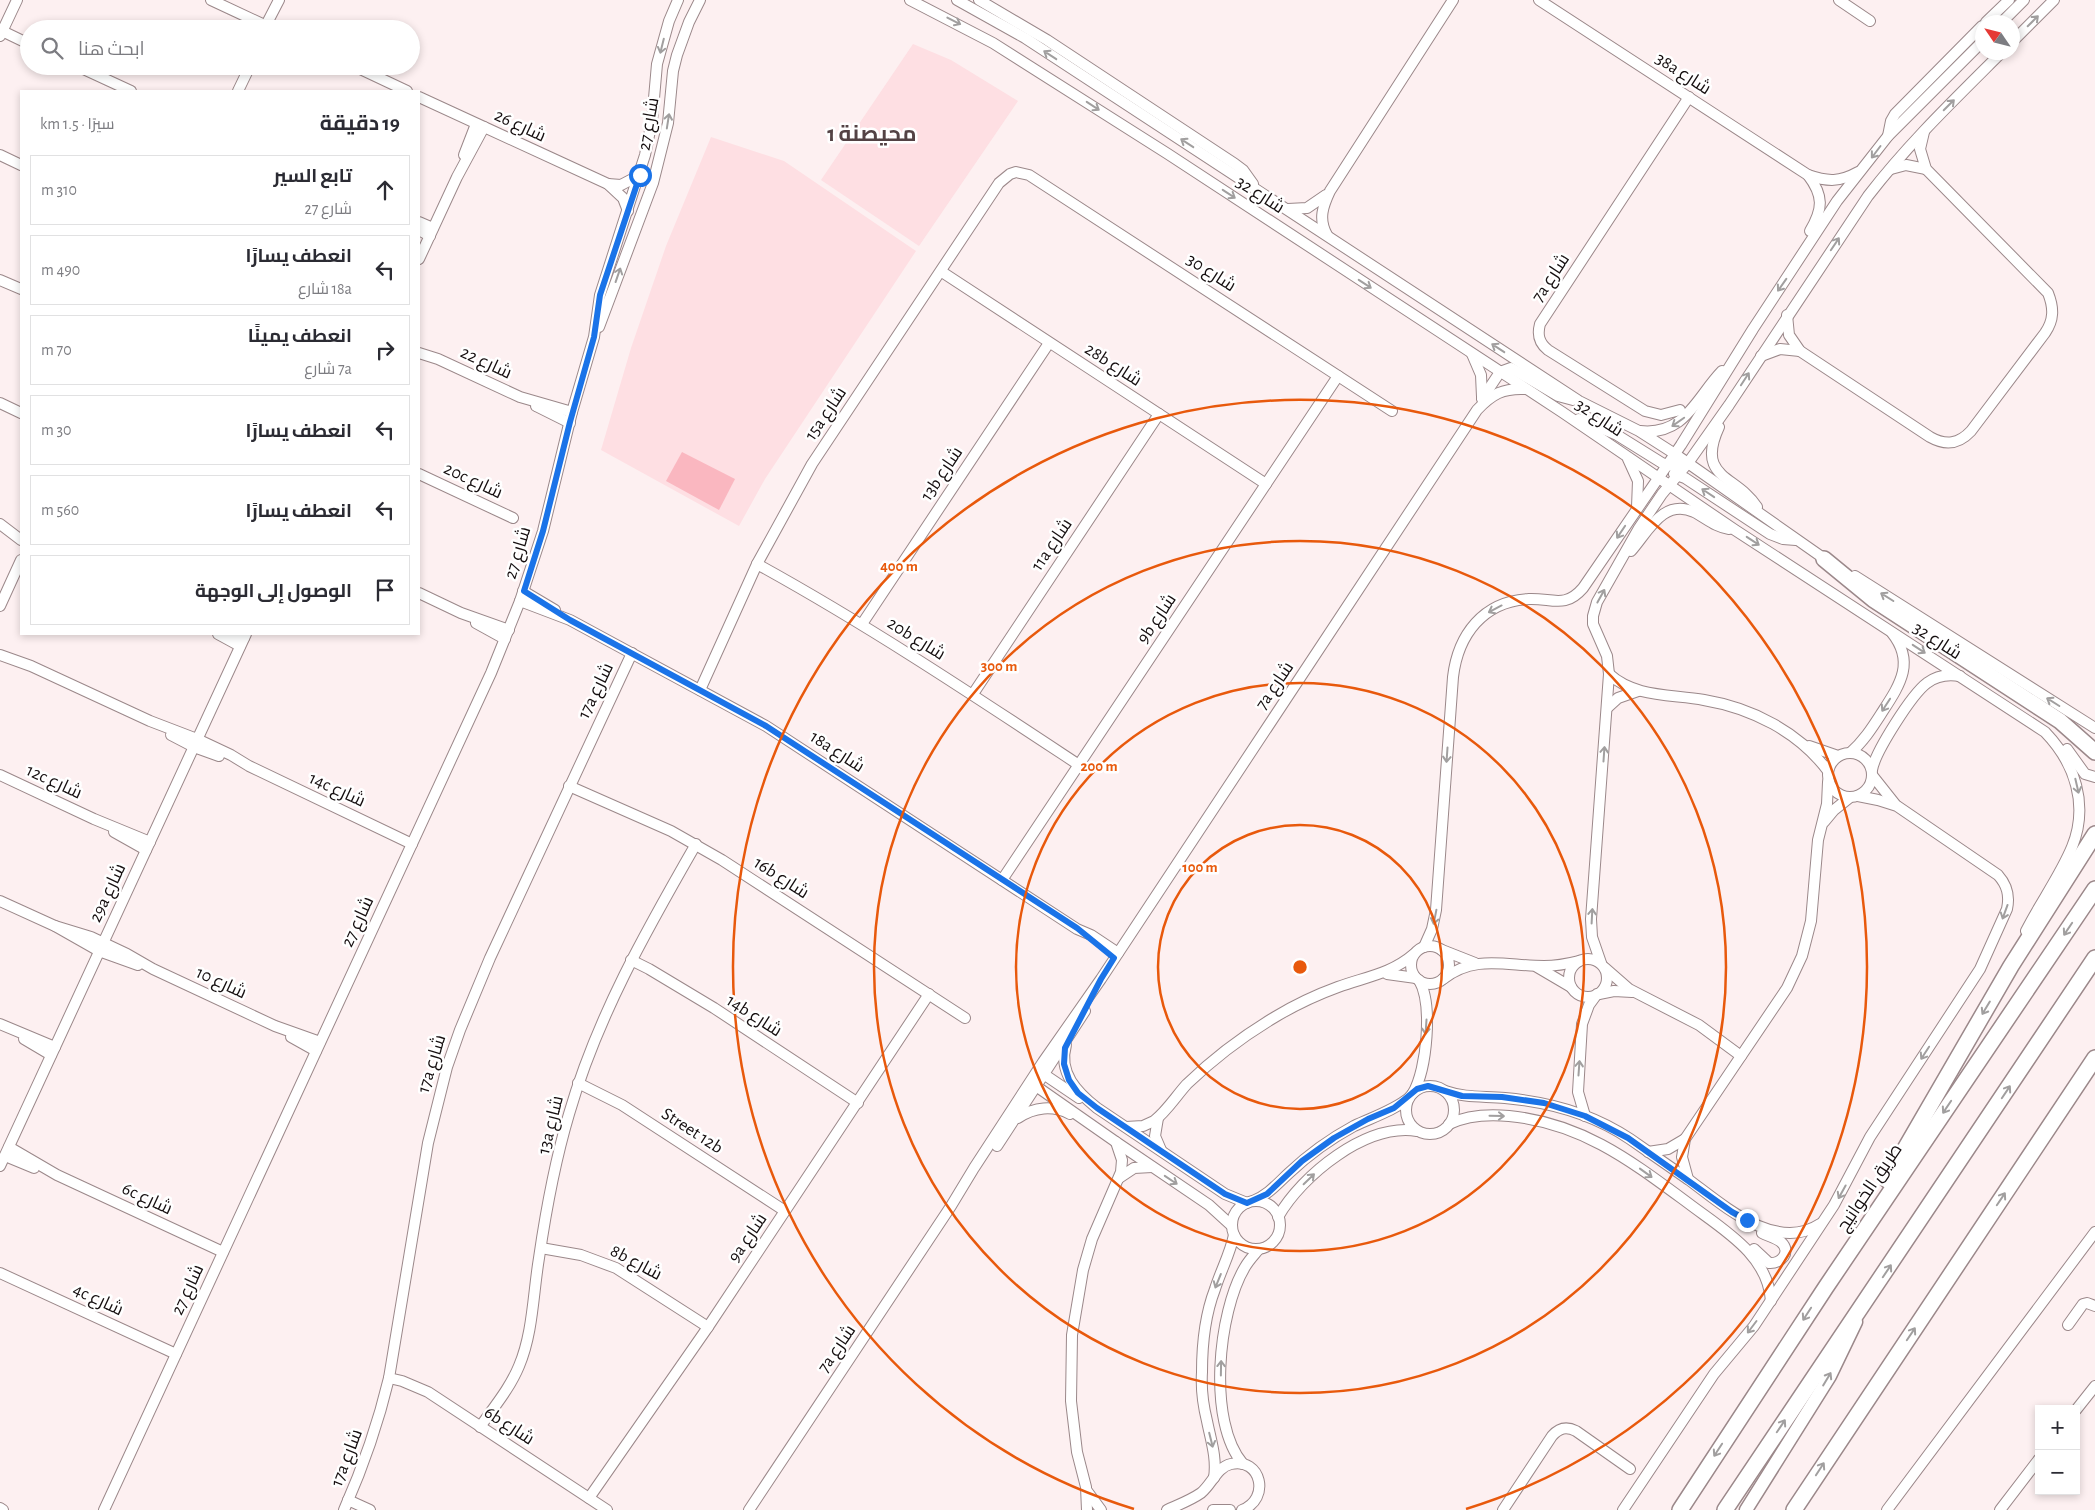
<!DOCTYPE html>
<html lang="ar">
<meta charset="utf-8">
<style>
body{margin:0;font-family:"Alegreya Sans",Cairo,sans-serif;background:#f2f2f3;color:#2b2b33;direction:rtl}
.controls{position:absolute;right:15px;bottom:15px;display:grid;overflow:hidden;border-radius:0px;box-shadow:0 2px 8px #0003}
.controls button{width:45px;height:45px;display:grid;place-items:center;padding:0;border:0;border-bottom:1px solid #e1e1e2;background:#fff;color:#2b2b33;font:25px sans-serif}
.compass{position:absolute;left:1975px;top:15px;width:45px;height:45px;border-radius:50%;background:#fff;box-shadow:0 2px 8px #0003;rotate:305deg}
.stop{position:absolute;width:15px;height:15px;margin:-11px;border:4px solid #1a73e8;border-radius:50%;background:#fff}
.stop.end{background:#1a73e8;border-color:#fff;box-shadow:0 1px 5px #0008}
.list{margin:0;padding:0;list-style:none}
h2{display:flex;justify-content:space-between;align-items:center;height:65px;margin:0;padding:0 20px;font-size:21px}
h2 small{font-size:16px;font-weight:400;color:#7c7c81}
.list li{display:grid;grid-template-columns:32px 1fr auto;gap:15px;align-items:center;box-sizing:border-box;height:70px;margin:0 10px 10px;padding:0 10px;border:1px solid #e1e1e2;border-radius:0px}
.list b{display:block;font-size:19px;white-space:nowrap}
.list p{margin:0;font-size:16px;white-space:nowrap;color:#7c7c81}
.list em{font-size:16px;font-style:normal;color:#7c7c81}
.icon{flex:none;width:28px;height:28px;fill:none;stroke:currentColor;stroke-width:2;stroke-linecap:round;stroke-linejoin:round}
.map{position:relative;flex:none;width:2095px;height:1510px;overflow:hidden;direction:ltr}
.search{position:absolute;background:#fff;box-shadow:0 2px 8px #0003;left:20px;top:20px;width:400px;height:55px;display:flex;align-items:center;gap:12px;box-sizing:border-box;padding:0 18px;border-radius:28px;color:#7c7c81;font-size:19px}
.panel{position:absolute;background:#fff;box-shadow:0 2px 8px #0003;left:20px;top:90px;width:400px;height:545px;border-radius:0px;direction:rtl}
.map>svg:first-child{display:block}
.built{fill:#fedfe3}
.green{fill:#fab7c0}
.lines{fill:none;stroke-linecap:round;stroke-linejoin:round}
.minor-casing{stroke:#9b888a;stroke-width:12}
.major-casing{stroke:#9b888a;stroke-width:15}
.highway-casing{stroke:#9b888a;stroke-width:18}
.minor{stroke:#fff;stroke-width:10}
.major{stroke:#fff;stroke-width:12}
.highway{stroke:#fff;stroke-width:15}
.oneway{stroke:#a19f9f}
.route{stroke:#1a73e8;stroke-width:6}
.ring{fill:none;stroke:#e8590c;stroke-width:2.5}
.labels{text-anchor:middle;dominant-baseline:central;stroke-width:5;stroke-linejoin:round;paint-order:stroke}
.street-label{font-size:18px;fill:#150e0f;stroke:#fff}
.district-label{font-size:22px;font-weight:bold;fill:#534244;stroke:#fff}
.centre{fill:#e8590c;stroke:#fff;stroke-width:2.5}
.ring-label{font-size:15px;text-anchor:middle;font-weight:bold;fill:#e8590c;stroke:#fff;stroke-width:5;stroke-linejoin:round;paint-order:stroke}
</style>
<div class="map">
<svg width="2095" height="1510" viewBox="0 0 2095 1510">
<rect width="100%" height="100%" fill="#fdf0f1"/>
<g class="built">
<path d="M913,44l38,16 67,41 -99,145 -98,-66z"/>
<path d="M711,137l73,24 132,90 -151,228 -26,47 -138,-76 30,-102 35,-102z"/>
</g>
<path class="green" d="M682,452l53,27 -16,31 -53,-29z"/>
<g class="lines">
<g class="minor-casing">
<g id="minor">
<path d="M211,0l62,29"/>
<path d="M910,0l83,43 175,111 394,258 173,118 310,202c30,31 44,73 27,115 -12,29 -32,56 -46,84"/>
<path d="M957,0l68,38 554,363 60,30 36,23 154,108"/>
<path d="M979,0l68,40 188,124 8,6 10,14"/>
<path d="M1539,0l269,175c20,7 32,7 50,-3"/>
<path d="M1839,0l31,21"/>
<path d="M1986,22l23,-22"/>
<path d="M2002,22l22,-22"/>
<path d="M264,29l15,-29"/>
<path d="M0,30l29,14"/>
<path d="M0,36l17,-36"/>
<path d="M2012,42l42,-42"/>
<path d="M77,66l54,25"/>
<path d="M354,66l53,25"/>
<path d="M238,91l12,-25"/>
<path d="M419,97l189,87 15,14 5,13"/>
<path d="M1888,136l3,-15 4,-7 87,-88"/>
<path d="M0,155l21,10"/>
<path d="M464,155l12,-31"/>
<path d="M1891,169l15,-4 20,4"/>
<path d="M1808,175c16,21 15,34 2,56"/>
<path d="M608,184l13,1 19,-10"/>
<path d="M1288,209l19,-1 19,-13"/>
<path d="M419,222l14,6"/>
<path d="M419,230l11,6"/>
<path d="M1327,235c-9,-16 -4,-29 3,-44l123,-191"/>
<path d="M419,259l38,-82 27,-50"/>
<path d="M942,272l324,212"/>
<path d="M0,280l21,9"/>
<path d="M1787,315l2,20 11,16 130,86c16,9 29,7 41,-6l74,-98c9,-13 9,-25 3,-40l-122,-124 -6,-20 4,-17"/>
<path d="M599,327l54,-144 15,-60 5,-52 4,-16 12,-33 11,-22"/>
<path d="M419,353l19,6 82,38 52,15"/>
<path d="M1472,354l9,21 1,22"/>
<path d="M1761,356l19,-7 20,2"/>
<path d="M1482,399l18,-27 11,-4 47,28 15,4"/>
<path d="M0,403l21,10"/>
<path d="M536,406l34,17"/>
<path d="M1680,410l-19,5 -16,-4 -97,-61c-9,-7 -11,-15 -8,-26l149,-227"/>
<path d="M1579,419l38,16 45,28 10,3 16,-3"/>
<path d="M1719,427c-24,52 18,48 38,80"/>
<path d="M1640,431c45,5 56,-33 82,-60"/>
<path d="M1628,459l10,22 -1,26"/>
<path d="M419,474l94,44"/>
<path d="M1674,474l11,4 85,56 13,5 13,1"/>
<path d="M0,524l21,16"/>
<path d="M1631,551c17,-19 32,-53 63,-39 12,6 21,15 35,17"/>
<path d="M757,564c111,61 216,131 322,201"/>
<path d="M1855,576l240,152"/>
<path d="M523,591l32,19"/>
<path d="M419,593l42,20 48,17"/>
<path d="M520,601l50,19 196,106 311,203 14,6 27,18"/>
<path d="M0,606l21,-46"/>
<path d="M476,623l29,16"/>
<path d="M862,624l187,-281"/>
<path d="M218,634l22,12"/>
<path d="M234,634l10,4"/>
<path d="M0,655l31,11 119,55 47,18 34,16 18,11 163,78"/>
<path d="M1609,674c26,24 63,20 95,26 48,8 95,32 124,71"/>
<path d="M700,690l57,-126 55,-100 187,-281 11,-9 6,-2 13,3 363,236"/>
<path d="M973,694l186,-280"/>
<path d="M1607,708l11,-10 20,-7"/>
<path d="M171,735l23,12 25,9"/>
<path d="M1809,746l29,10"/>
<path d="M2067,749l18,25 10,3"/>
<circle cx="1850" cy="775" r="22"/>
<path d="M1850,753c13,-11 22,-25 31,-39 18,-28 35,-51 11,-81"/>
<path d="M1872,770c3,-18 40,-76 55,-87 9,-7 21,-9 33,-7"/>
<path d="M0,775l94,44 56,23"/>
<path d="M1872,775l23,29"/>
<path d="M569,786l102,45 51,29 243,158"/>
<path d="M1824,822l10,-12 15,-12"/>
<path d="M114,832l32,18"/>
<path d="M1002,880l336,-504"/>
<path d="M0,901l55,25 44,25 39,14"/>
<path d="M55,926l36,11 36,17 26,15 122,57 45,16"/>
<circle cx="1430" cy="965" r="19"/>
<path d="M1424,947l8,-18 4,-19 17,-233c5,-42 30,-76 76,-78 23,-1 36,10 54,-11l98,-143 72,-116 84,-128 51,-65 94,-94"/>
<path d="M1442,950l33,13"/>
<circle cx="1588" cy="978" r="19"/>
<path d="M631,960l18,9 65,39 144,95"/>
<path d="M1601,963l-9,-26 -1,-18 18,-245 -2,-18 -14,-32v-8l4,-14 42,-74 23,-34 26,-31 41,-58 139,-209c40,-52 87,-97 134,-144"/>
<path d="M1537,967l34,20"/>
<path d="M1605,968l24,21 70,36 42,31"/>
<path d="M1387,974l29,4"/>
<path d="M1443,979c32,-25 63,-13 101,-13 12,0 23,-2 35,-5"/>
<path d="M1599,994l15,-3 18,1"/>
<path d="M0,1024l55,23"/>
<path d="M291,1037l25,14"/>
<path d="M24,1039l27,16"/>
<path d="M1066,1045c-8,28 11,47 31,63l128,86 22,9"/>
<path d="M1039,1071l40,27"/>
<path d="M578,1083l44,22 163,106"/>
<path d="M1033,1084l83,58 93,63 23,21"/>
<circle cx="1430" cy="1110" r="24"/>
<path d="M1445,1091c20,7 39,5 60,7 44,4 88,16 125,41 20,14 39,27 59,41 34,25 87,73 131,44"/>
<path d="M1413,1093c14,-24 20,-89 6,-113"/>
<path d="M1585,1116l-7,-24 4,-68 7,-19 8,-11"/>
<path d="M1018,1118c16,-11 35,-13 52,-4"/>
<path d="M1158,1118l-3,18 6,14"/>
<path d="M1449,1124c19,-9 39,-10 60,-8 73,7 122,45 179,87 34,26 80,51 83,98"/>
<path d="M1126,1127l17,-1 11,-5c13,-10 22,-25 33,-37 27,-26 56,-48 88,-67 20,-12 41,-22 63,-30 27,-10 53,-13 76,-33"/>
<path d="M997,1146l88,-135"/>
<path d="M9,1147l48,28 166,77"/>
<path d="M1648,1152l20,-3 17,-10"/>
<path d="M5,1156l29,12"/>
<path d="M0,1166l246,-532"/>
<path d="M1119,1178l15,-10 18,-1"/>
<path d="M1688,1179l-6,-22 3,-18 102,-151 15,-32 9,-35 7,-81 9,-36 1,-22"/>
<path d="M1253,1201c15,-6 24,-17 36,-28 19,-18 41,-34 65,-47 19,-9 39,-15 55,-28"/>
<circle cx="1256" cy="1225" r="24"/>
<path d="M1278,1217c24,-42 88,-94 139,-86"/>
<path d="M541,1248l40,7 35,13 92,59"/>
<path d="M1754,1249l15,14c12,1 23,-11 12,-21 -5,-4 -13,-6 -19,-9"/>
<path d="M0,1273l176,81"/>
<path d="M2068,1325l15,-21 4,-1 8,3"/>
<path d="M389,1378l13,3 26,11 179,118"/>
<path d="M2076,1410l19,-24"/>
<path d="M480,1427c14,-20 30,-39 39,-61 14,-33 14,-72 20,-108 7,-48 16,-97 30,-144 28,-97 77,-183 127,-270"/>
<path d="M1243,1464c-36,-42 -25,-152 2,-197 4,-7 9,-12 14,-18"/>
<path d="M1214,1478c3,-20 -3,-37 -7,-57 -4,-16 -6,-33 -5,-49 0,-28 3,-57 13,-83 6,-19 15,-35 19,-54"/>
<path d="M1087,1491l14,19"/>
<path d="M589,1498l119,-171 221,-333"/>
<path d="M348,1500l22,10"/>
<path d="M0,1508l3,2"/>
<path d="M104,1510l387,-837 29,-72 23,-70 29,-119 22,-75 6,-42 45,-140 7,-34 5,-57 12,-43 9,-21"/>
<path d="M344,1510c19,-43 34,-86 45,-132l39,-235 19,-76 13,-37 30,-72 142,-305"/>
<path d="M749,1510l202,-304 23,-38 69,-106 58,-83 376,-569c15,-16 26,-22 48,-21"/>
<path d="M1087,1510l-1,-23 -9,-35 -6,-51 1,-66 11,-65 9,-31 29,-67 1,-12 -6,-18"/>
<path d="M1167,1510c11,-5 24,-10 34,-17 11,-9 16,-26 30,-29 30,-7 40,35 11,46"/>
<path d="M1213,1510h17"/>
<path d="M1503,1510l49,-74c7,-8 14,-10 24,-5l54,38"/>
<path d="M1623,1510l91,-136 40,-48 80,-121 36,-68 110,-168 27,-60c3,-14 0,-24 -9,-34l-101,-69 -19,-6 -20,-4"/>
<path d="M1887,1510l208,-278"/>
<path d="M2000,1510l39,-51"/>
</g>
</g>
<g class="major-casing">
<path id="major" d="M1746,1510l84,-134 26,-54"/>
</g>
<g class="highway-casing">
<g id="highway">
<path d="M1824,559l50,41 186,121 35,31"/>
<path d="M1887,1180l124,-214 84,-132"/>
<path d="M1680,1510l146,-223 269,-398"/>
<path d="M1725,1510l370,-552"/>
<path d="M1794,1510l301,-452"/>
</g>
</g>
<use href="#minor" class="minor"/>
<use href="#major" class="major"/>
<use href="#highway" class="highway"/>
</g>
<defs><path id="oneway-shaft" d="M-6 0H5M1.5-3L5.5 0L1.5 3" fill="none" stroke-width="1.6" stroke-linecap="round" stroke-linejoin="round" transform="scale(1.25)"/></defs>
<g class="oneway">
<use href="#oneway-shaft" transform="translate(954 21) rotate(27)"/>
<use href="#oneway-shaft" transform="translate(2033 21) rotate(-45)"/>
<use href="#oneway-shaft" transform="translate(662 46) rotate(104)"/>
<use href="#oneway-shaft" transform="translate(1050 55) rotate(-147)"/>
<use href="#oneway-shaft" transform="translate(1949 105) rotate(-45)"/>
<use href="#oneway-shaft" transform="translate(1093 106) rotate(33)"/>
<use href="#oneway-shaft" transform="translate(668 121) rotate(-81)"/>
<use href="#oneway-shaft" transform="translate(1187 143) rotate(-147)"/>
<use href="#oneway-shaft" transform="translate(1876 152) rotate(127)"/>
<use href="#oneway-shaft" transform="translate(1229 194) rotate(33)"/>
<use href="#oneway-shaft" transform="translate(1835 244) rotate(-56)"/>
<use href="#oneway-shaft" transform="translate(618 275) rotate(-71)"/>
<use href="#oneway-shaft" transform="translate(1365 284) rotate(33)"/>
<use href="#oneway-shaft" transform="translate(1782 285) rotate(125)"/>
<use href="#oneway-shaft" transform="translate(1498 348) rotate(-147)"/>
<use href="#oneway-shaft" transform="translate(1745 379) rotate(-57)"/>
<use href="#oneway-shaft" transform="translate(1678 422) rotate(145)"/>
<use href="#oneway-shaft" transform="translate(1708 493) rotate(-146)"/>
<use href="#oneway-shaft" transform="translate(1621 532) rotate(124)"/>
<use href="#oneway-shaft" transform="translate(1753 541) rotate(33)"/>
<use href="#oneway-shaft" transform="translate(1601 596) rotate(-61)"/>
<use href="#oneway-shaft" transform="translate(1887 597) rotate(-148)"/>
<use href="#oneway-shaft" transform="translate(1495 609) rotate(152)"/>
<use href="#oneway-shaft" transform="translate(1919 649) rotate(33)"/>
<use href="#oneway-shaft" transform="translate(2053 702) rotate(-148)"/>
<use href="#oneway-shaft" transform="translate(1886 705) rotate(123)"/>
<use href="#oneway-shaft" transform="translate(1604 754) rotate(-86)"/>
<use href="#oneway-shaft" transform="translate(1447 755) rotate(94)"/>
<use href="#oneway-shaft" transform="translate(2077 786) rotate(77)"/>
<use href="#oneway-shaft" transform="translate(2005 912) rotate(110)"/>
<use href="#oneway-shaft" transform="translate(1592 916) rotate(-87)"/>
<use href="#oneway-shaft" transform="translate(1435 917) rotate(101)"/>
<use href="#oneway-shaft" transform="translate(2068 929) rotate(124)"/>
<use href="#oneway-shaft" transform="translate(1986 1008) rotate(121)"/>
<use href="#oneway-shaft" transform="translate(1426 1027) rotate(94)"/>
<use href="#oneway-shaft" transform="translate(1925 1053) rotate(123)"/>
<use href="#oneway-shaft" transform="translate(1579 1068) rotate(-86)"/>
<use href="#oneway-shaft" transform="translate(2006 1092) rotate(-56)"/>
<use href="#oneway-shaft" transform="translate(1947 1107) rotate(124)"/>
<use href="#oneway-shaft" transform="translate(1497 1116) rotate(1)"/>
<use href="#oneway-shaft" transform="translate(1646 1173) rotate(36)"/>
<use href="#oneway-shaft" transform="translate(1309 1179) rotate(-44)"/>
<use href="#oneway-shaft" transform="translate(1171 1180) rotate(34)"/>
<use href="#oneway-shaft" transform="translate(1842 1192) rotate(119)"/>
<use href="#oneway-shaft" transform="translate(2001 1199) rotate(-56)"/>
<use href="#oneway-shaft" transform="translate(1887 1271) rotate(-56)"/>
<use href="#oneway-shaft" transform="translate(1218 1281) rotate(112)"/>
<use href="#oneway-shaft" transform="translate(1807 1314) rotate(123)"/>
<use href="#oneway-shaft" transform="translate(1752 1327) rotate(127)"/>
<use href="#oneway-shaft" transform="translate(1911 1334) rotate(-56)"/>
<use href="#oneway-shaft" transform="translate(1221 1368) rotate(-89)"/>
<use href="#oneway-shaft" transform="translate(1827 1379) rotate(-59)"/>
<use href="#oneway-shaft" transform="translate(1781 1426) rotate(-56)"/>
<use href="#oneway-shaft" transform="translate(1211 1440) rotate(76)"/>
<use href="#oneway-shaft" transform="translate(1718 1450) rotate(123)"/>
<use href="#oneway-shaft" transform="translate(1820 1469) rotate(-57)"/>
</g>
<g class="lines">
<path class="route" d="M640,175l-40,120 -6,42 -24,85 -27,109 -19,60 46,29 196,106 311,202 37,30 -13,21 -36,69 -1,16 5,16 9,13 19,15 128,86 22,9 20,-9 35,-33 32,-23 34,-19 26,-11 23,-19 11,-3 34,10 40,1 42,6 41,13 43,22 104,74 15,8"/>
</g>
<g class="ring">
<circle cx="1300" cy="967" r="142"/>
<circle cx="1300" cy="967" r="284"/>
<circle cx="1300" cy="967" r="426"/>
<path d="M1134 1509A567 567 0 1 1 1466 1509"/>
</g>
<g class="labels">
<g class="street-label">
<text transform="translate(1683 74) rotate(33)">38a شارع</text>
<text transform="translate(649 124) rotate(-80)">شارع 27</text>
<text transform="translate(520 126) rotate(25)">شارع 26</text>
<text transform="translate(1260 195) rotate(33)">شارع 32</text>
<text transform="translate(1211 273) rotate(33)">شارع 30</text>
<text transform="translate(1551 278) rotate(-57)">7a شارع</text>
<text transform="translate(486 363) rotate(25)">شارع 22</text>
<text transform="translate(1113 365) rotate(33)">28b شارع</text>
<text transform="translate(826 414) rotate(-56)">15a شارع</text>
<text transform="translate(1599 418) rotate(34)">شارع 32</text>
<text transform="translate(942 474) rotate(-56)">13b شارع</text>
<text transform="translate(473 481) rotate(25)">20c شارع</text>
<text transform="translate(1052 545) rotate(-56)">11a شارع</text>
<text transform="translate(518 553) rotate(-73)">شارع 27</text>
<text transform="translate(1157 619) rotate(-56)">9b شارع</text>
<text transform="translate(916 639) rotate(32)">20b شارع</text>
<text transform="translate(1937 641) rotate(33)">شارع 32</text>
<text transform="translate(1275 686) rotate(-56)">7a شارع</text>
<text transform="translate(596 691) rotate(-64)">17a شارع</text>
<text transform="translate(837 752) rotate(33)">18a شارع</text>
<text transform="translate(54 782) rotate(25)">12c شارع</text>
<text transform="translate(337 790) rotate(25)">14c شارع</text>
<text transform="translate(781 878) rotate(33)">16b شارع</text>
<text transform="translate(108 893) rotate(-65)">29a شارع</text>
<text transform="translate(358 922) rotate(-65)">شارع 27</text>
<text transform="translate(221 983) rotate(25)">شارع 10</text>
<text transform="translate(754 1016) rotate(33)">14b شارع</text>
<text transform="translate(432 1064) rotate(-73)">17a شارع</text>
<text transform="translate(551 1125) rotate(-76)">13a شارع</text>
<text transform="translate(692 1131) rotate(33)">Street 12b</text>
<text transform="translate(1870 1188) rotate(-56)">طريق الخوانيج</text>
<text transform="translate(147 1199) rotate(25)">6c شارع</text>
<text transform="translate(748 1238) rotate(-56)">9a شارع</text>
<text transform="translate(636 1263) rotate(28)">8b شارع</text>
<text transform="translate(188 1290) rotate(-65)">شارع 27</text>
<text transform="translate(98 1300) rotate(25)">4c شارع</text>
<text transform="translate(837 1349) rotate(-56)">7a شارع</text>
<text transform="translate(509 1426) rotate(33)">6b شارع</text>
<text transform="translate(347 1458) rotate(-69)">17a شارع</text>
</g>
<g class="district-label">
<text x="872" y="134">محيصنة 1</text>
</g>
</g>
<circle cx="1300" cy="967" r="8" class="centre"/>
<g class="ring-label">
<text x="899" y="571">400 m</text>
<text x="999" y="671">300 m</text>
<text x="1099" y="771">200 m</text>
<text x="1200" y="872">100 m</text>
</g>
</svg>
<div class="controls">
<button>+</button>
<button>−</button>
</div>
<svg class="compass" viewBox="-18 -18 36 36"><path d="M0-13l5 13h-10z" fill="#e53935"/><path d="M0 13l5-13h-10z" fill="#7c7c81"/></svg>
<div class="stop" style="left:640px;top:175px"></div>
<div class="stop end" style="left:1747px;top:1220px"></div>
<div class="search"><svg class="icon" aria-label="search" viewBox="0 0 24 24"><circle cx="10" cy="10" r="6"/><path d="M15 15l6 6"/></svg>ابحث هنا</div>
<section class="panel">
<h2>19 دقيقة<small>سيرًا · 1.5 km</small></h2>
<ul class="list">
<li><svg class="icon" aria-label="ahead" viewBox="0 0 24 24"><path d="M12 20V5M6 11l6-6 6 6"/></svg><div><b>تابع السير</b><p>شارع 27</p></div><em>310 m</em></li>
<li><svg class="icon" aria-label="left" viewBox="0 0 24 24"><path d="M17 20v-9H6M10 6l-5 5 5 5"/></svg><div><b>انعطف يسارًا</b><p>18a شارع</p></div><em>490 m</em></li>
<li><svg class="icon" aria-label="right" viewBox="0 0 24 24"><path d="M7 20v-9h11M14 6l5 5-5 5"/></svg><div><b>انعطف يمينًا</b><p>7a شارع</p></div><em>70 m</em></li>
<li><svg class="icon" aria-label="left" viewBox="0 0 24 24"><path d="M17 20v-9H6M10 6l-5 5 5 5"/></svg><div><b>انعطف يسارًا</b></div><em>30 m</em></li>
<li><svg class="icon" aria-label="left" viewBox="0 0 24 24"><path d="M17 20v-9H6M10 6l-5 5 5 5"/></svg><div><b>انعطف يسارًا</b></div><em>560 m</em></li>
<li><svg class="icon" aria-label="arrive" viewBox="0 0 24 24"><path d="M6 21V4h12l-3 4 3 4H6"/></svg><div><b>الوصول إلى الوجهة</b></div></li>
</ul>
</section>
</div>
